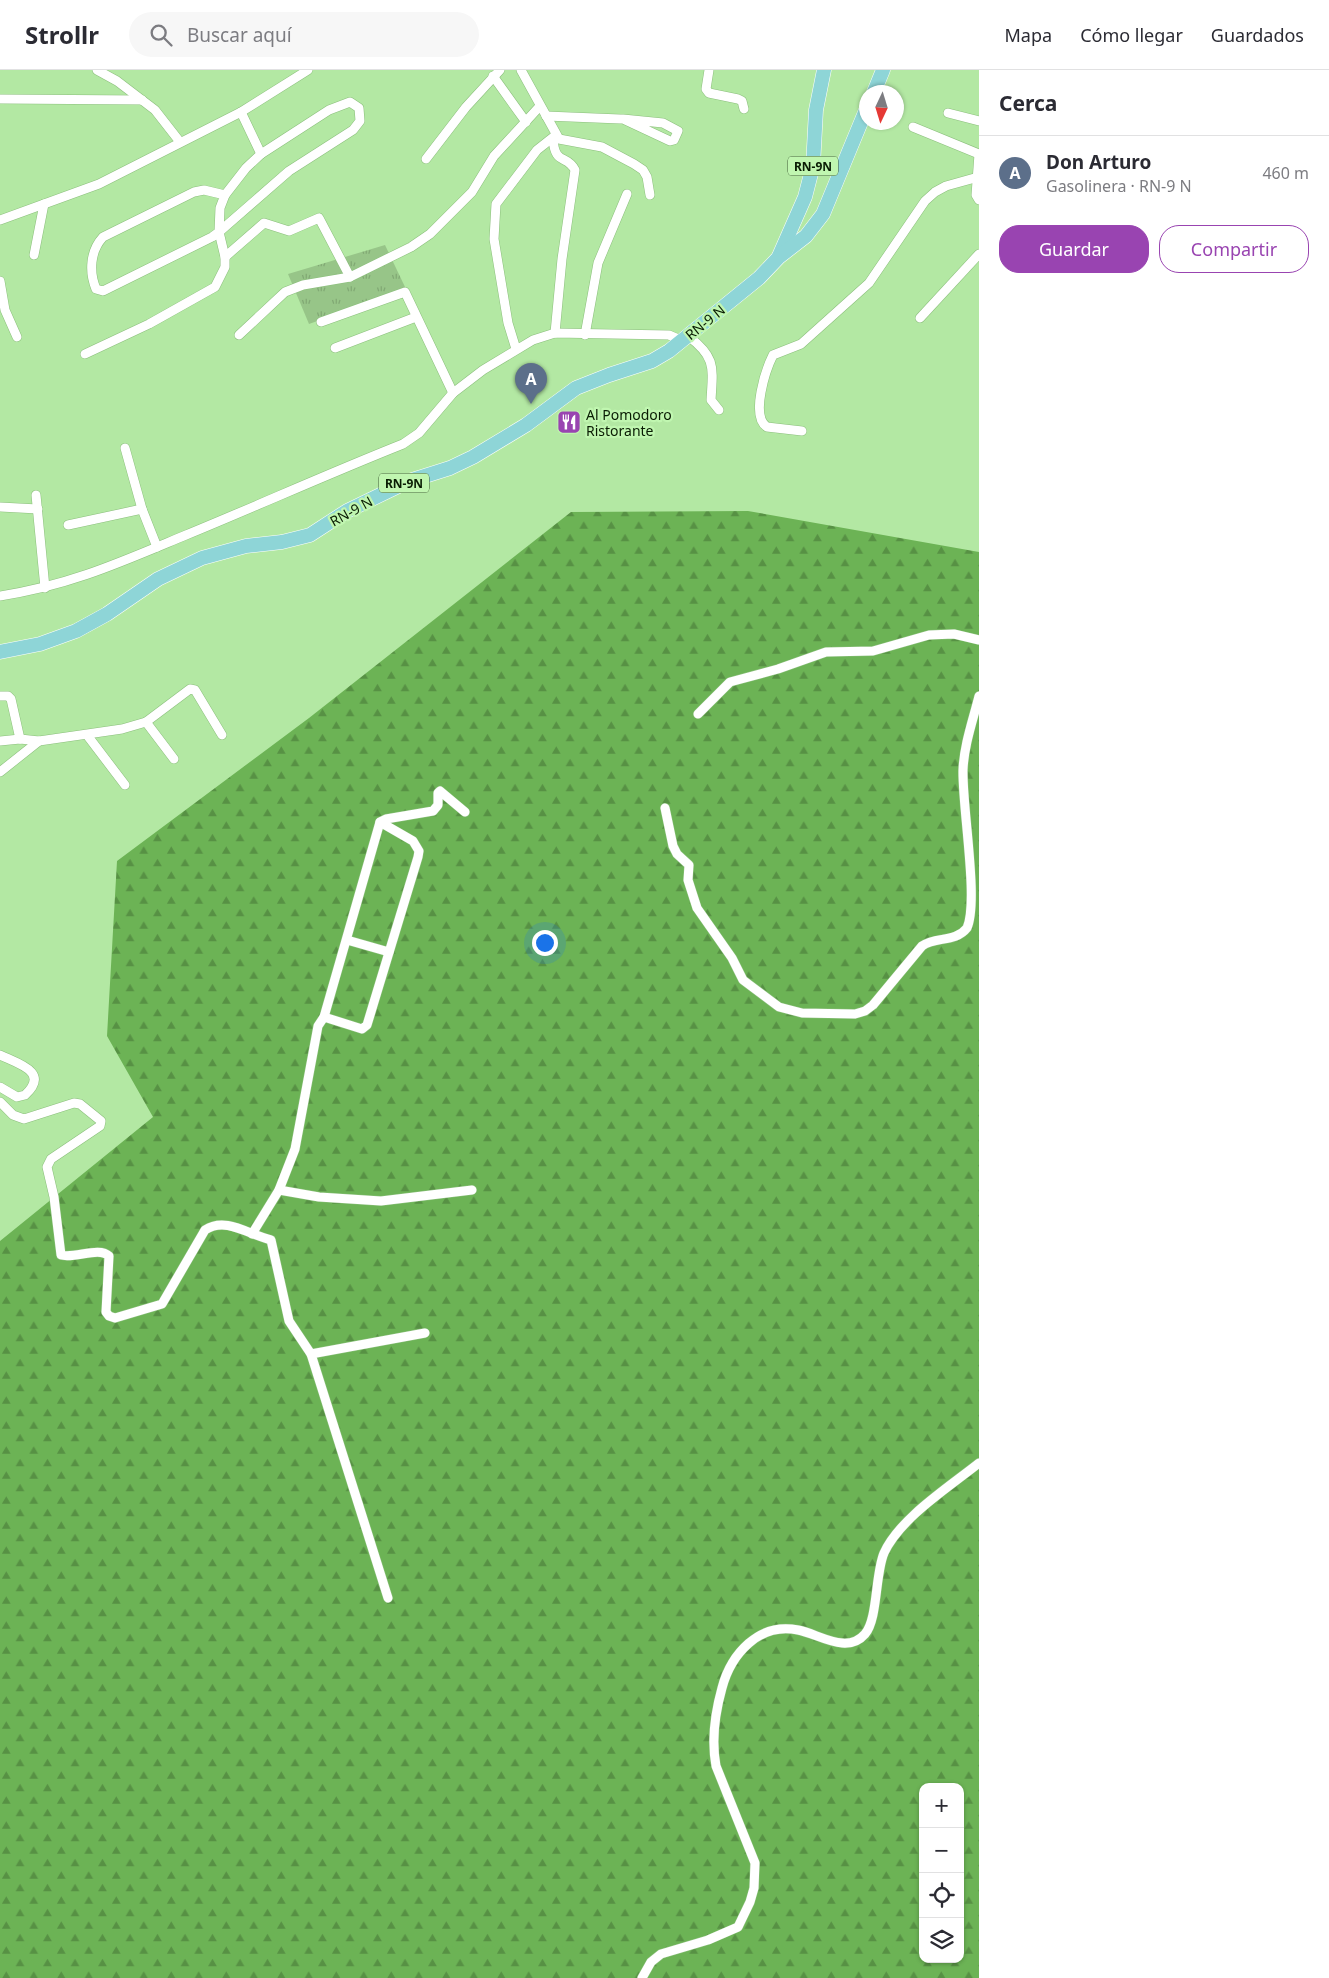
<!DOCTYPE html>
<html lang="es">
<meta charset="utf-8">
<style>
body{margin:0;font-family:"Noto Sans",sans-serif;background:#f7f7f7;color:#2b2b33}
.controls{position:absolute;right:15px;bottom:15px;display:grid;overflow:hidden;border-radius:10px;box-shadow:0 1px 4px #0004}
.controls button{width:45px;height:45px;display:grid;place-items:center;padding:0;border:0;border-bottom:1px solid #e1e1e2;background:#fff;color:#2b2b33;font:25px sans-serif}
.compass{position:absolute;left:859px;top:15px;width:45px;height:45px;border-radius:50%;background:#fff;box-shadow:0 1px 4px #0004;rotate:184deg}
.you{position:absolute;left:544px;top:872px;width:18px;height:18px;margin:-12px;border:4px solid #fff;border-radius:50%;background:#1a73e8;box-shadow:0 0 0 8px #1a73e833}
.badge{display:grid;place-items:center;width:32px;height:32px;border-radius:50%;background:#9944b1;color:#fff;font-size:16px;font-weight:700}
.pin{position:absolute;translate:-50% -41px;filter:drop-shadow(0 1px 2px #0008)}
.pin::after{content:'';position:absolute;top:26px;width:18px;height:15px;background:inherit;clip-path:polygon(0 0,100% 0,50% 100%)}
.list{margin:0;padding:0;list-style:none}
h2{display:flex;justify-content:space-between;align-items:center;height:65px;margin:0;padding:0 20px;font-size:21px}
h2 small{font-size:16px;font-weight:400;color:#7c7c81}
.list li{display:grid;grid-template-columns:32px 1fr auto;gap:15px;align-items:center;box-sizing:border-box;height:75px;padding:0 20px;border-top:1px solid #e1e1e2}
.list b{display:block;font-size:19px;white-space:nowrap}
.list p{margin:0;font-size:16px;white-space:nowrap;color:#7c7c81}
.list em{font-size:16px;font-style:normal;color:#7c7c81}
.actions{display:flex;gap:10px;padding:15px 20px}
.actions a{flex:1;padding:11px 0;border:1px solid #9944b1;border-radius:20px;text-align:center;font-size:18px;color:#9944b1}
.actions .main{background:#9944b1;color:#fff}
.icon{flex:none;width:28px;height:28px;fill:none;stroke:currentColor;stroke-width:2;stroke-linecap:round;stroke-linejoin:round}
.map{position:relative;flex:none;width:979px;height:1908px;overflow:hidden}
header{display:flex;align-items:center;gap:30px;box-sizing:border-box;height:70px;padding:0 25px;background:#fff;border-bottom:1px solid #e1e1e2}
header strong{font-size:24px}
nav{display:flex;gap:28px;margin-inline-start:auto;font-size:18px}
.search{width:350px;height:45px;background:#f7f7f7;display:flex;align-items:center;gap:12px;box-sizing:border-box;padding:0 18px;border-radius:28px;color:#7c7c81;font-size:19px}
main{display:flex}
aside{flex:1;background:#fff}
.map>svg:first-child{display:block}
.forest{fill:url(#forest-firs);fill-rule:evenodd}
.park{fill:url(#park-tufts)}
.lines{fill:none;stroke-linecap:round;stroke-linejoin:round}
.minor-casing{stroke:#8bbf7c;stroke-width:10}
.primary-casing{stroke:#fff;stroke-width:15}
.minor{stroke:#fff;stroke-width:9}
.primary{stroke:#8ed5d7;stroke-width:14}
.labels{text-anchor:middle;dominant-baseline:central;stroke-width:4.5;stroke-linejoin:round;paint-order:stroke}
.shield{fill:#c0f6b0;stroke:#405d37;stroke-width:1}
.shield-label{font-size:12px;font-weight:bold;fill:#091c03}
.street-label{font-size:14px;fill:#091c03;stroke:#c0f6b0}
.poi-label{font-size:14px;fill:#091c03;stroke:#c0f6b0;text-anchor:start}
</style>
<header>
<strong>Strollr</strong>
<div class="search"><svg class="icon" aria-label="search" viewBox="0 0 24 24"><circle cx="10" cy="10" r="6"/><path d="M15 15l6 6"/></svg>Buscar aquí</div>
<nav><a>Mapa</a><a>Cómo llegar</a><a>Guardados</a></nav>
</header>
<main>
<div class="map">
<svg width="979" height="1908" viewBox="0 0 979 1908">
<defs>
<pattern id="forest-firs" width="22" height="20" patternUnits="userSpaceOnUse" patternTransform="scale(1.25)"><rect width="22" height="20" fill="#6cb355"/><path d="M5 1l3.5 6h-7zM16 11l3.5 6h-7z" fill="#579144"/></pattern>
<pattern id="park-tufts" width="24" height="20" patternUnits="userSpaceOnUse" patternTransform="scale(1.25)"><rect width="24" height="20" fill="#97c588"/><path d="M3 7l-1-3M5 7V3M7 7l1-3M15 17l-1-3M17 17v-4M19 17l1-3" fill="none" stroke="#81a974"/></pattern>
</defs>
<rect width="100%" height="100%" fill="#b3e8a3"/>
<path class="forest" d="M748,441l231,41v1426h-979v-737l153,-124 -46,-81 10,-175 192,-143 262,-206zM923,1717h37v172h-37z"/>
<path class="park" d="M385,175l21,44 -97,35 -21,-50z"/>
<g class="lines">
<g class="minor-casing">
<g id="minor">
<path d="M97,0l20,11 38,29 25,32"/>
<path d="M521,0l38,69 43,8 32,17 9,6 4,7 3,18"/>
<path d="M709,0l-3,19 3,4 29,6 4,2 2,8"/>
<path d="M493,6l33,46"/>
<path d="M0,29l142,1"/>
<path d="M948,43l31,8"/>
<path d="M546,46l74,3h3l40,4 15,8 -4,9 -4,1 -47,-22"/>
<path d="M913,57l66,27"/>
<path d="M553,69c2,27 14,15 22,31l-13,89 -7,74"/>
<path d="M979,84l-3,41 3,5"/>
<path d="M426,89l40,-52 34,-37"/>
<path d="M225,125l21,-27 15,-14"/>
<path d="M0,150l99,-36 142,-72 67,-42"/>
<path d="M34,185l10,-51"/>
<path d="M225,187l39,-34 25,8 30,-13 31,59"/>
<path d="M0,211l5,29 12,27"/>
<path d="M920,248l59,-64"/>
<path d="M321,252l84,-30 48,101"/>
<path d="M239,265l46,-43 18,-7 47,-8 61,-30 19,-13 42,-42 22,-36 46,-50"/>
<path d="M585,265l13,-72 29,-69"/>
<path d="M688,266c28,21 25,31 23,64l8,10"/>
<path d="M335,278l81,-31"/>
<path d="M516,279l-8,-26 -14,-84 2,-35 41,-54 19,-15"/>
<path d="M85,284l64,-30 66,-37 10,-20v-10l-6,-25 1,-24 5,-13 -21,-5 -10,2 -91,45c-13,14 -14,35 -7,52l7,2 109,-54 7,-5 70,-61 64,-41 7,-9 -1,-13 -9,-6 -21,8 -68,44 -20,-42"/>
<path d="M802,361l-35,-4c-17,-11 -1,-58 6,-72l28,-11 68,-61 56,-82 10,-9 11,-6 32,-9"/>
<path d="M125,378l17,61 15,38"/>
<path d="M36,425l9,93"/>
<path d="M0,437l38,2"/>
<path d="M68,455l74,-16"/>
<path d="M0,526c71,-11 121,-34 186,-61 73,-30 144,-62 217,-91l16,-11 34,-40 30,-23 50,-30 22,-7 114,2 14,6"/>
<path d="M0,626h8l3,3 9,40"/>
<path d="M698,644l32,-32 48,-13 48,-17 47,-1 56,-16 25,-1 25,6"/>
<path d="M146,652l28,37"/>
<path d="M87,665l38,50"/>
<path d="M0,671l20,-2 19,2 83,-12 24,-7 44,-33 5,1 27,45"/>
<path d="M0,702l39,-31"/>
<path d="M665,738l8,38 4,8 12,11 -1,15 9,28 35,50 11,22 36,27 23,6 53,1 10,-3 8,-6 49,-59c14,-10 33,-3 45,-18 12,-27 -5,-121 -4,-158 1,-25 10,-50 16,-74"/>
<path d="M347,870l42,12"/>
<path d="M324,947l38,12 5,-4 51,-168 1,-6 -6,-10 -33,-19"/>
<path d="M0,985c19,9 50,17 25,40l-8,2 -17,-10"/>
<path d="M0,1032l13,13 11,4 50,-16 6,1 21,17 -1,5 -49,33 -4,8 7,30 7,58c14,4 38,-9 48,1l-3,56 3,4 6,2 47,-14 43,-74c21,-14 44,5 66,10l18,81 22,33 77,244"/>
<path d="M279,1120l40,7 62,4 91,-11"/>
<path d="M252,1164l27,-44 16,-41 23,-123 6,-9 56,-195 6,-3 47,-8 5,-6v-12l2,-2 25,21"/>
<path d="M311,1284l114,-21"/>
<path d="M642,1908l9,-16 10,-8 47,-14 30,-13 12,-25 4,-14 1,-25 -39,-97c-5,-27 -1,-53 6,-78 9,-34 37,-66 76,-58 21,4 49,25 67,4 13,-15 10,-60 19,-81 16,-35 65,-66 95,-90"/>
</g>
</g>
<g class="primary-casing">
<g id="primary">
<path d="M874,22l9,-22"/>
<path d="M779,186l26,-59 8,-31 3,-56 8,-40"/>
<path d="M0,582l40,-8 36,-13 31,-17 51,-35 44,-21 44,-12 36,-4 28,-7 37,-24 62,-30 41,-13 23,-11 53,-32 50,-37 33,-13 43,-14 17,-10 90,-73 20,-21 27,-21 17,-22 43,-104"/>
</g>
</g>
<use href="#minor" class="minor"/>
<use href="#primary" class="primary"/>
</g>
<defs>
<g id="restaurant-square" transform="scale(1.25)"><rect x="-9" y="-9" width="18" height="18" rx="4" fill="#9944b1" stroke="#c0f6b0"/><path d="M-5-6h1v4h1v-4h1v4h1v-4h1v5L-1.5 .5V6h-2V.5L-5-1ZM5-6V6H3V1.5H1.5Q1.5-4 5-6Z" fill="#fff"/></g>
</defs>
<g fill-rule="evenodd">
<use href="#restaurant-square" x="569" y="352"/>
</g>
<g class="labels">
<g class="shield">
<rect x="788" y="86.5" width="50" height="19" rx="4"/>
<rect x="379" y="403.5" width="50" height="19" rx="4"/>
</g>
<g class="shield-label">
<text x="813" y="96">RN-9N</text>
<text x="404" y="413">RN-9N</text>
</g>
<g class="street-label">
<text transform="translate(705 252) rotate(-39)">RN-9 N</text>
<text transform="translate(351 441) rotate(-29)">RN-9 N</text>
</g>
<g class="poi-label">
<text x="586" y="344">Al Pomodoro<tspan x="586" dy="16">Ristorante</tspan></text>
</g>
</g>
</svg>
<div class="controls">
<button>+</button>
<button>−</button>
<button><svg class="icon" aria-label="locate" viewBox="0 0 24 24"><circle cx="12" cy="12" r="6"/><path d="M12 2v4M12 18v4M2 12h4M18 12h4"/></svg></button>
<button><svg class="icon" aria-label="layers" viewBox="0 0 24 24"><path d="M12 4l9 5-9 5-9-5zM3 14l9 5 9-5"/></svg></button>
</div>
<svg class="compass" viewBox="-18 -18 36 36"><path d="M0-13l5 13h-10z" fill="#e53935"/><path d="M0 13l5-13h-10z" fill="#7c7c81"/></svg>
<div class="you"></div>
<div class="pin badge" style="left:531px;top:334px;background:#5c6f8a">A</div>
</div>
<aside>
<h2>Cerca<small></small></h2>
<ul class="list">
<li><span class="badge" style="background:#5c6f8a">A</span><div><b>Don Arturo</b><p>Gasolinera · RN-9 N</p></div><em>460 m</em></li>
</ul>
<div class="actions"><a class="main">Guardar</a><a>Compartir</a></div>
</aside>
</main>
